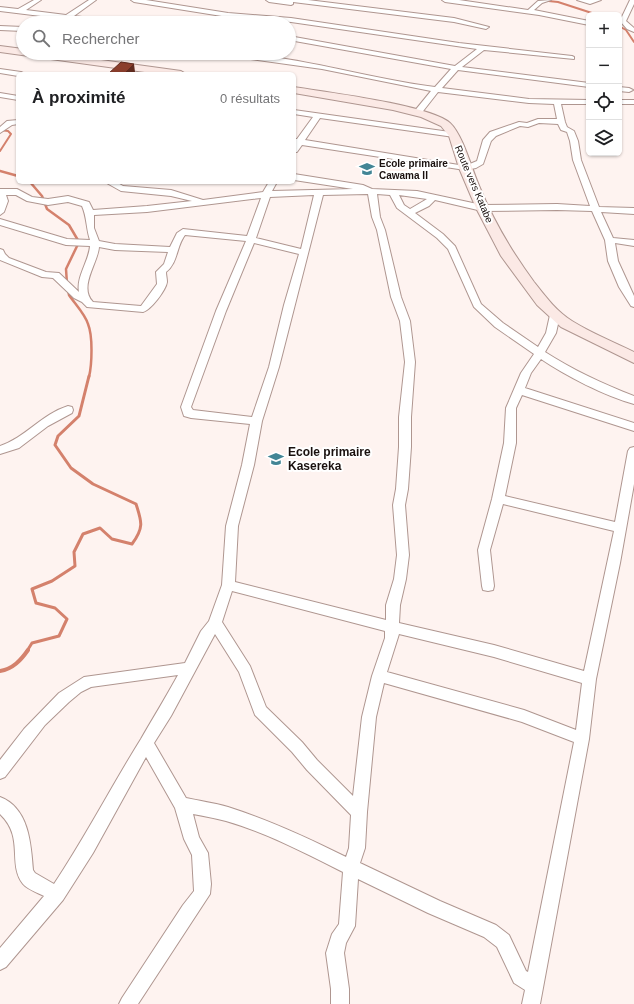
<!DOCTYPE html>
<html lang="fr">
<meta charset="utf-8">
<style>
body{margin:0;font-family:Arial,sans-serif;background:#f2f2f2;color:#202124}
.controls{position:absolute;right:12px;top:12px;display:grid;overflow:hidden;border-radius:6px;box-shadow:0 1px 3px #0004}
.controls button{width:36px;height:36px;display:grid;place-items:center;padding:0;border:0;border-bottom:1px solid #e0e0e0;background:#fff;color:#202124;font:20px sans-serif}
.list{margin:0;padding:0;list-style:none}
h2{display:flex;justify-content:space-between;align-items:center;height:52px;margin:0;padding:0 16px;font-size:17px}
h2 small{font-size:13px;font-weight:400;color:#757577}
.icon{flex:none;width:22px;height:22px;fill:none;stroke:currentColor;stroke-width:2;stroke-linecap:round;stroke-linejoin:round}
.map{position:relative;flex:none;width:634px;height:1004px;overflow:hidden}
.search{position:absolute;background:#fff;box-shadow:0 1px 3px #0004;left:16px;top:16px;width:280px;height:44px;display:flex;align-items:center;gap:10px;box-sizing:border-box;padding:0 14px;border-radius:22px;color:#757577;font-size:15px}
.panel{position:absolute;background:#fff;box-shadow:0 1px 3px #0004;left:16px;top:72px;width:280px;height:112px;border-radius:6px}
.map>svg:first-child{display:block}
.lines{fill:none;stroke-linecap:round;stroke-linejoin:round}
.stream-far3{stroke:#d4816c;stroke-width:2}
.stream-far2{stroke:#d4816c;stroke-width:2.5}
.stream-far1{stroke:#d4816c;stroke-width:3}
.stream{stroke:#d4816c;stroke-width:4}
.street-casing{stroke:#af9690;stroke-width:2}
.secondary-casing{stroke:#af9690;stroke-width:2}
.street{fill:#fff;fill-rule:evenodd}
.secondary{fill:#fbe9e5;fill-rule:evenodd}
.shaded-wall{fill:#612b1f}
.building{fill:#8b3e2c;stroke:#612b1f}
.labels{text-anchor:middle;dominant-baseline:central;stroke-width:4;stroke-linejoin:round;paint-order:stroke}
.far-poi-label{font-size:10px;font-weight:bold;fill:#1a110f;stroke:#fff;text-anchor:start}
.far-street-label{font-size:10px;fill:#1a110f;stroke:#fff}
.poi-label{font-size:12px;font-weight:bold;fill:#1a110f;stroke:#fff;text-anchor:start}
</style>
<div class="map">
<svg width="634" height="1004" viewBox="0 0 634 1004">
<rect width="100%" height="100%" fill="#fef3f0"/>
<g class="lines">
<g class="stream-far3">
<path d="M539,0l19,2 40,13"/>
<path d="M619,26l7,4 8,12"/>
<path d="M0,130l8,1 3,3 -11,17"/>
</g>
<g class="stream-far2">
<path d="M0,171l18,5"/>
<path d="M30,182l12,14 5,13 22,16 10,17 -13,27 1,15"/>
<path d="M68,290l1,5c6,9 16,19 19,29 5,12 4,40 1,53"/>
</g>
<path class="stream-far1" d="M27,651l5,-8 27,-7 8,-17 -12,-11 -19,-5 -4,-14 20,-8 23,-15 -1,-14 9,-18 17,-6 12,11 20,5c12,-16 10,-22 4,-40l-43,-20 -22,-16 -16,-23 3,-9 21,-20 10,-40"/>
<path class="stream" d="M0,671c13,-2 21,-11 28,-21"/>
<g class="street-casing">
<g id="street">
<path d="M34,0h7l-15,10 40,5 23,-15h7l-22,16 40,5 3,2h-19l-98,-12v-4l18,2z"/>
<path d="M131,0h15l82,13 63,5 168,25 113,13 2,1v2l-90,-9 -22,17 127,16v4l-131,-17 -16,18 87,11 60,1v4h-28l4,18 2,5 7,4 4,10 3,19 18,47 35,1v6l-33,-2 12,26 21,2v6l-19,-3 3,18 16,35v11l-3,-1 -12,-19 -11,-26 -3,-21 -13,-29 -35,-1 -75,1 -47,-11 -6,6 -14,7 28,21 12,12 26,58 22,19 35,24 8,-14 4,-18 2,-2h6l2,2 -4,18 -11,19c28,18 58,32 89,44v8c-29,-8 -68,-28 -93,-45l-10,14 -6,15 109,35v8l-112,-36 -6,13v35l-11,53 110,26 13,-71 2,-3 4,-1v37l-14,79 -24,116 -7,60 -49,265h-18l3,-14 -11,-7 -17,-36 -13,-10 -56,-24 -70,-34 -3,47 -9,17 -2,10 5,36v15h-18v-15l-5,-36 6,-19 7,-10 4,-52c-38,-19 -76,-39 -117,-51 -11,-3 -22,-5 -33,-7l6,23 9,16 3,31 -1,10 -72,110h-19l3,-6 61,-93 11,-14 -2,-36 -8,-16 -9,-31 -29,-51 -53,96 -30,47 -57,67 -6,3v-22l44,-52c-6,-3 -17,-7 -21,-12 -16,-21 2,-46 -23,-70v-17c29,11 31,47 33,73l2,3 19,11c32,-48 57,-97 87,-145 12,-21 25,-42 37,-64l-87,12 -10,5 -12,10 -24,23 -40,52 -5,2v-19l24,-31 35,-36 25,-16 101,-14 16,-32 8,-10 13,-36 4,-59 16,-61 8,-41 -59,-6 -7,-2 -3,-9 35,-96 30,-70 -61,-6c-9,12 -7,28 -19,37 0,3 1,7 1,10 -1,8 -16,28 -24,30l-56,-5 -5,-5 -8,-4 -21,-20 -11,-1 -42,-17v-11l3,1 2,4 4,4 37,14 13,1 20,19c-3,-15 10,-31 11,-46l-24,-1 -66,-20v-6l67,20 23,1c-4,-12 -3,-23 -8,-34l-14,-4 -20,3 -21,-4 -11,-6h-10l2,6 -4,11 -4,3v-26h17l15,8 16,2 20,-3 21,6 4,8 54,-4 45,-5 -21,-5 -50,-5 -16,-9h11l7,4 48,4 32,10 60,-8 6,-10h8l-5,9 81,-2 -59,-9v-6l69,11 9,4 45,2 65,14 75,-1 33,2 -17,-46 -3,-19 -3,-9 -6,-2 -3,-6 -19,-1 -11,4 -8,-1 -24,10 -5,5 -8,23 -7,4 -11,2 -163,-25 -5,7h-3v-13h3l16,-22 -19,-3v-4l163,23v4h-3l-134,-19 -15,22 160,26 12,-5 6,-21 7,-8 29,-10 8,1 11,-4h19l-3,-15 -25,-1 -91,-11 -18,23h-3l-4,-2 18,-22 -109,-22 -100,-14 -3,-2c73,0 143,25 216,34l16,-18 -162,-29v-4l166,30 22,-17 -186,-27 -63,-5 -94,-15zM368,194l4,23 5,13 14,67 9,24 5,41 -6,55v30l-3,42 -3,16 4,50 -3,24 -8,26v15l-151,-38 3,-56 16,-61 8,-44 17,-54 44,-172zM377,194l13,1 7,13 40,30 11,11 26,58 21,20 39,27 -13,19 -15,35 -2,35 -12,56 -14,51 4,36 1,4 5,1 5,-1 1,-4 -4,-36 13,-46 111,27 -30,140 -90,-26 -95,-22 1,-18 6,-26 3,-24 -4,-50 3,-16 3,-42v-30l4,-55 -5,-41 -9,-24 -16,-67 -5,-13zM314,195l-13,54 -45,-11 14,-41zM399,195l28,4 -17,10 -6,-4zM261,198l-14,38 -64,-7 -6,4 -7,14 -55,-3 -16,-3 -5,-13v-13l53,-3zM254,243l45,11 -15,51 -15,62 -17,50 -59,-7 -2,-3 35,-96zM99,247l16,3 53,2 -4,12 -8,8 1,12 -16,22 -48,-4c-15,-15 5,-39 6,-55zM232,591l153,40v7l-13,38 -10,41 -9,79 -36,-36 -15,-18 -36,-35 -16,-41 -28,-44zM215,634l24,38 16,43 37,37 15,18 44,45 -2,33 -3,9c-38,-19 -77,-37 -118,-50 -14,-4 -28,-6 -42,-9l-32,-55 17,-27zM399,634l95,23 88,26 -6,47 -52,-20 -137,-38zM384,683l138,39 52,20 -46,230 -2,-1 -17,-36 -13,-10 -56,-24 -80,-38 5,-15 2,-36 9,-95z"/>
<path d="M266,0h42l146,18 35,9 -3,2 -32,-7 -161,-20v2l-2,1 -22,-3z"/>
<path d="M442,0h17l69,10 10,-9 13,-1 -9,3 -8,7 55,11v4l-50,-10 -94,-13z"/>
<path d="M577,0h24l-11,4z"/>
<path d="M630,0h4v4l-8,17 8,7v4l-7,-3 -7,-8z"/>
<path d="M0,26l23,1v4l-23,-1z"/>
<path d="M0,69l21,3 4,2h-7v2l-18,-3z"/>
<path d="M619,87l10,1 4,2 -4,2 -10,-1z"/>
<path d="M0,93l18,3v4l-18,-3z"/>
<rect x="619" y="100" width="15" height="4"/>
<path d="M18,120v4l-6,1 -12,8v-6l7,-6z"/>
<path d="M68,406l4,1 1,3 -1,3 -24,13 -29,22 -19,6v-8c25,-8 42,-32 68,-40z"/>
</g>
</g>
<g class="secondary-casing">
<g id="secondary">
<path d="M0,46l23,3v4h27l131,18 5,3h-27l-159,-22z"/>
<path d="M294,87c31,5 136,18 156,36 13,12 22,47 30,65 14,34 32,64 54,94 11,14 23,30 38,39 19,12 42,21 62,31v11l-73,-36 -24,-22 -36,-49 -13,-25 -12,-23 -17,-40 -10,-32 -8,-10 -20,-9 -28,-7 -99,-17z"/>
</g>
</g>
<use href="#street" class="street"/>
<use href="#secondary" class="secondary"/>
</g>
<path class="shaded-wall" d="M134,64l1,8 -1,2h-10z"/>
<path class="building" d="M121,62l13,2 -10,10h-16z"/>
<defs>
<g id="school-bare" transform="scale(1.2)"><path d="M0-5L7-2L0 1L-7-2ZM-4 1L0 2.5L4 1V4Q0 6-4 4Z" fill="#428595" stroke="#fff" stroke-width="2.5" paint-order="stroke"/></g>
</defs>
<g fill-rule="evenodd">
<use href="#school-bare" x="367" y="169"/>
<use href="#school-bare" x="276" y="459"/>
</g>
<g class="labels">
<g class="far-poi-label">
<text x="379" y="163">Ecole primaire<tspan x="379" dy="12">Cawama II</tspan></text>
</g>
<g class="far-street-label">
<text transform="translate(474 184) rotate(67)">Route vers Katabe</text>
</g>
<g class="poi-label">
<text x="288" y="452">Ecole primaire<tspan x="288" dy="14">Kasereka</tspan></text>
</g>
</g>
</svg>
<div class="controls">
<button>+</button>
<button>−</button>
<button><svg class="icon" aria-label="locate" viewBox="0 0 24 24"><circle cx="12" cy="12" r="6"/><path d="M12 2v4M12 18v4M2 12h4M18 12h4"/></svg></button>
<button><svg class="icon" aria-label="layers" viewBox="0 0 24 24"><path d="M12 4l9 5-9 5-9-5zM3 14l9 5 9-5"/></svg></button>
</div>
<div class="search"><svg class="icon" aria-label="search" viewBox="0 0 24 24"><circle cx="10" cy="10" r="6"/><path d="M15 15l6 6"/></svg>Rechercher</div>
<section class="panel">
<h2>À proximité<small>0 résultats</small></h2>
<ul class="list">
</ul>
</section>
</div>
